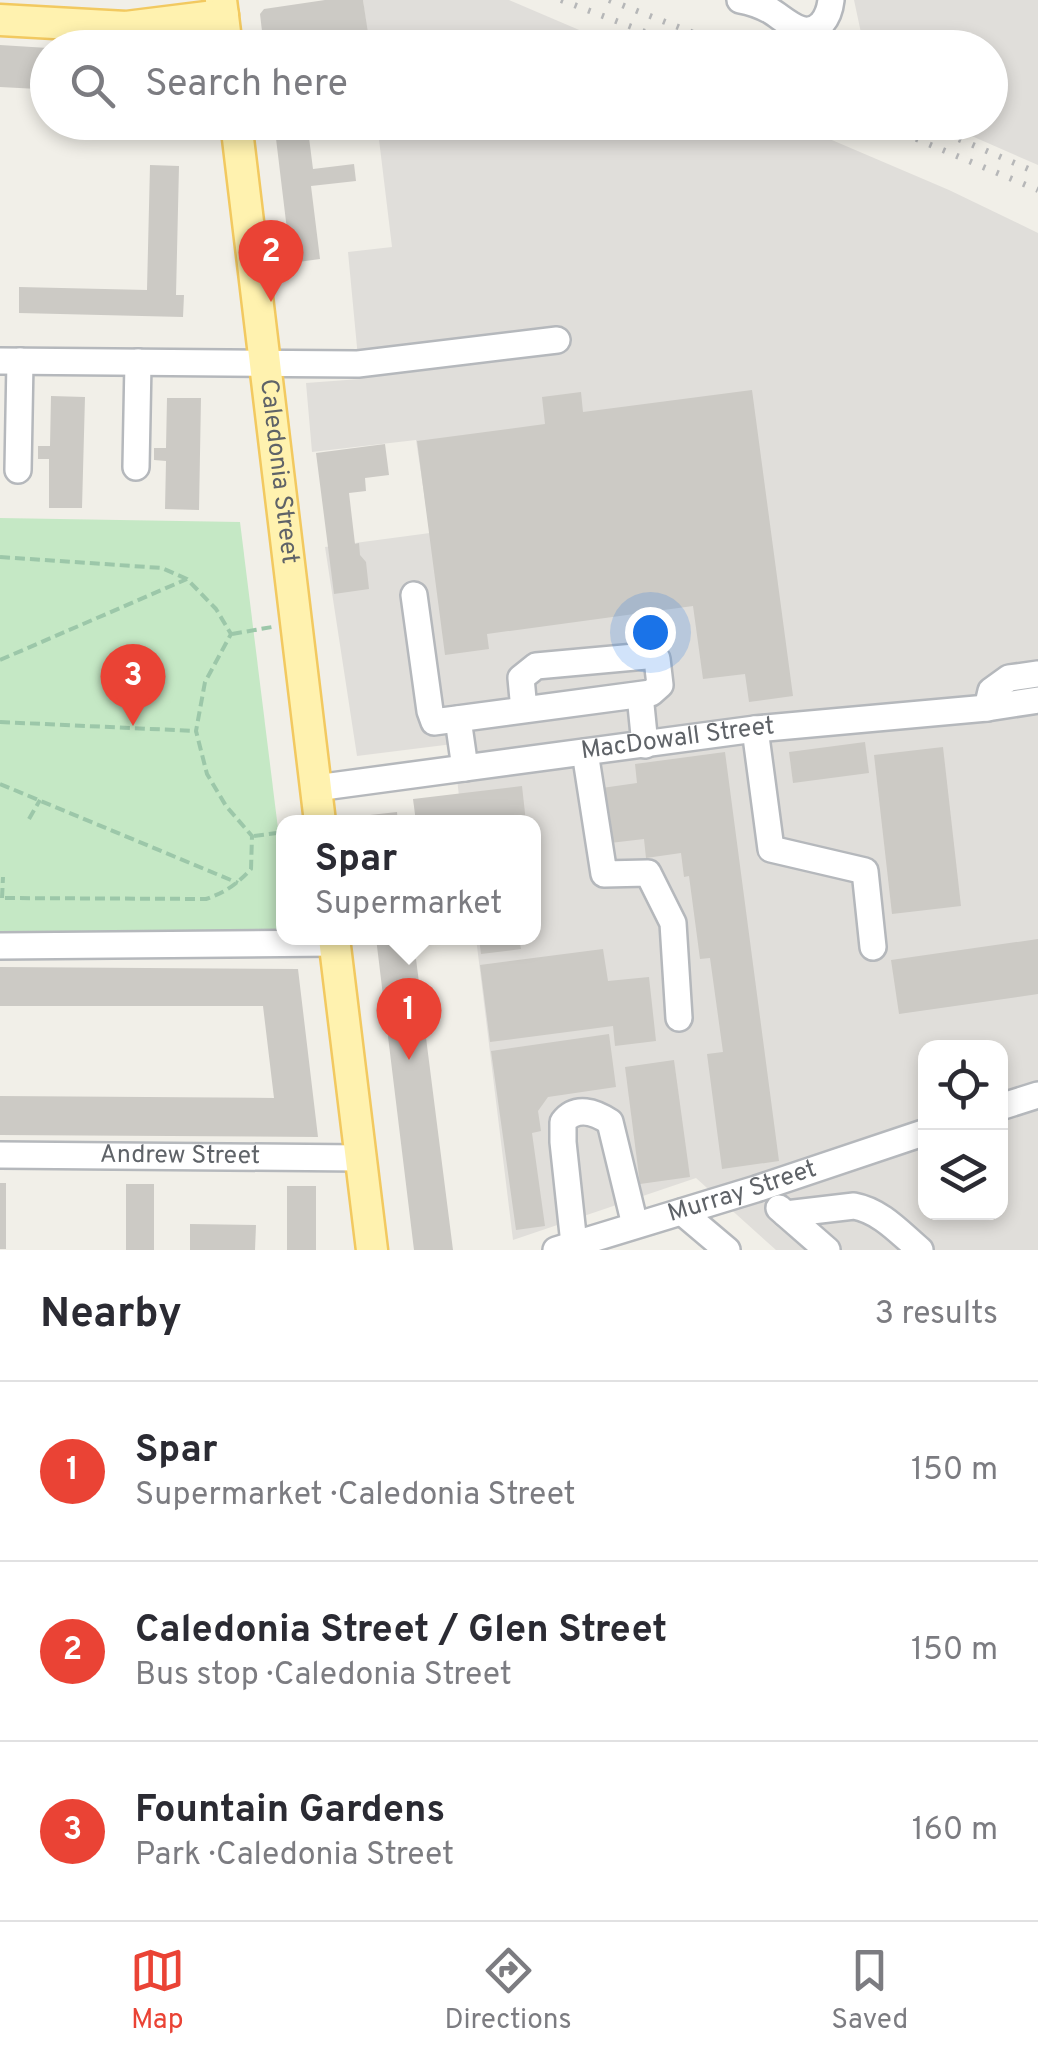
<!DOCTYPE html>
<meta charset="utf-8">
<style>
body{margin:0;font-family:Overpass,sans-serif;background:#f7f7f7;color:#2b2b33}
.controls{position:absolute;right:30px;bottom:30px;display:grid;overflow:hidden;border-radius:20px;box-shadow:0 5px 15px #0003}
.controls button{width:90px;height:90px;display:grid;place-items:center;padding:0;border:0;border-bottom:2px solid #e1e1e2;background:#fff;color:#2b2b33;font:50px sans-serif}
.you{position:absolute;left:650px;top:632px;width:35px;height:35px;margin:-25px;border:8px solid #fff;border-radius:50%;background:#1a73e8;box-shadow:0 0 0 15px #1a73e833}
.badge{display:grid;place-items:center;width:65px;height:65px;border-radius:50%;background:#ea4335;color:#fff;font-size:32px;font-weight:700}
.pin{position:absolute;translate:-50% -82px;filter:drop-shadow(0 2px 5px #0008)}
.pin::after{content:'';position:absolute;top:52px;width:35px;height:30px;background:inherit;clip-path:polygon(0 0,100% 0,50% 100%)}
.popup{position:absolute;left:276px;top:815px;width:265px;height:130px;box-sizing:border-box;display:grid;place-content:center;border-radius:20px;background:#fff;filter:drop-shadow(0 2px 8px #0005);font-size:32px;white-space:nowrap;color:#7c7c81}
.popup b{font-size:38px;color:#2b2b33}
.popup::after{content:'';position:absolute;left:50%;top:100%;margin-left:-20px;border:20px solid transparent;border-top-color:#fff}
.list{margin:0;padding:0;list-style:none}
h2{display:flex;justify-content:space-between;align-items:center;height:130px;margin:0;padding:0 40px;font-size:42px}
h2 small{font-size:32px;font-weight:400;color:#7c7c81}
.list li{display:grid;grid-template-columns:65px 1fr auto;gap:30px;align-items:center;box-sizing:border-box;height:180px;padding:0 40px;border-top:2px solid #e1e1e2}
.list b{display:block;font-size:38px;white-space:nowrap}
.list p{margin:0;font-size:32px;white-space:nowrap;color:#7c7c81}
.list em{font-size:32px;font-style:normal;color:#7c7c81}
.icon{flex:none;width:55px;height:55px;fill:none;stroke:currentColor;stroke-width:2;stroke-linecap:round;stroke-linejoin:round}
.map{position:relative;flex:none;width:1038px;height:1250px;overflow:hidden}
.search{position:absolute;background:#fff;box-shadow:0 5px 15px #0003;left:30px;right:30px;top:30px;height:110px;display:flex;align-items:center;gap:25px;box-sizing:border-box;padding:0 35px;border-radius:55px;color:#7c7c81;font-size:38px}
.sheet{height:670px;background:#fff}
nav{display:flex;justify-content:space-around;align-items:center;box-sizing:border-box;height:140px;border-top:2px solid #e1e1e2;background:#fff;font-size:28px;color:#7c7c81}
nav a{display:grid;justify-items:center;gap:5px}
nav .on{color:#ea4335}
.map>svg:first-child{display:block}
.industrial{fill:#e0deda;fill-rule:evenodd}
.green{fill:#c5e8c5}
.building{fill:#cccac5}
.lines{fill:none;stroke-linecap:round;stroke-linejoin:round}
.minor-casing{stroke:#b5b8bc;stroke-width:30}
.major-casing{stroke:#f2c960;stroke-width:35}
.path{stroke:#9cc7a9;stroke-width:4;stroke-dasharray:10 5;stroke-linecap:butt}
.minor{stroke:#fff;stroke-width:25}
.major{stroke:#fff2af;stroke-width:30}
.rail{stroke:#b6b7b8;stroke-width:6;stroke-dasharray:2.5 12;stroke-linecap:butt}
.labels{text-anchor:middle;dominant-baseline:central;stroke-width:8;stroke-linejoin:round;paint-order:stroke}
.street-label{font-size:25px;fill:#5f6368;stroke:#fff}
</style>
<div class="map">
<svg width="1038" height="1250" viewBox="0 0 1038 1250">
<rect width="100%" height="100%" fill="#f1efe8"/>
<g class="industrial">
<path d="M363,0h146l110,47h-250z"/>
<path d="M854,0h184v165l-96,-42 48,-1v-74l-126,-1z"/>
<path d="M377,123h415l157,67 89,43v1017h-262l-80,-72 -183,62 -37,-302h58v-116h-72l-9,-78 -96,12 -32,-209 105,-14 -14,-93 -104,12 -6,-69 54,-4 -12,-127 44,-5zM926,1048h74v164h-74z"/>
</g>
<path class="green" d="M0,518l240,4 44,355v54h-284z"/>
<g class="building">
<path d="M325,0h38l5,33 -45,7 -1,-8 -20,3 1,13h-39l-4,-34 4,-5z"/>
<path d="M0,45l48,3v60l-10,-1v-18l-38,-2z"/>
<path d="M274,122h33l6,47 41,-5 2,17 -45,5 9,73 -29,4z"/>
<path d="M150,165l29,1 -3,129h8l-1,22 -164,-4v-26l128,3z"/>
<path d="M752,390l41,306 -44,6 -4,-28 -42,5 -10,-73 -206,28 2,15 -44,6 -28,-214 128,-17 -3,-27 39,-5 2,20z"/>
<path d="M51,396l34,1 -3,111h-33v-49h-11v-13h12z"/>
<path d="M167,398h34l-2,112 -34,-1 1,-48 -12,-1v-12h12z"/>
<path d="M385,444l4,31 -24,3 1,13 -17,2 6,51 4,-1 1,12 6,7 3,27 -35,5 -18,-141z"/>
<path d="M865,742l4,31 -76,10 -4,-31z"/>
<path d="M943,747l18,159 -69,8 -18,-159z"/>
<path d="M725,752l54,409 -57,8 -15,-115 16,-2 -13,-94 -10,1 -11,-83 -5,1 -3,-24 -35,5 -2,-19 -34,4 -8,-55 35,-5 -2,-19z"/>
<path d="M522,786l4,36h-110l-3,-23z"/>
<path d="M397,812l1,10h-36l-1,-6z"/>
<path d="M376,938l41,1 2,15 -12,1 1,5 8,-1 37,291h-39z"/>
<path d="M479,938h40l2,11 -40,5z"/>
<path d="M1038,939v55l-139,20 -8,-54z"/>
<path d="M603,949l5,32 41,-4 7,64 -41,5 -2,-20 -123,16 -10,-77z"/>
<path d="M0,967l298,2 20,168 -318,-2v-39l274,2 -11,-92h-263z"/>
<path d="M609,1034l7,53 -68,10 -10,14 3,20 -9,2 13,93 -29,4 -25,-179z"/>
<path d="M674,1060l16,117 -50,7 -15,-117z"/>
<rect x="0" y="1183" width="6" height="66"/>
<rect x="126" y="1184" width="28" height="66"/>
<rect x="287" y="1186" width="29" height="64"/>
<path d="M190,1224l66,1 -1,25h-65z"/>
</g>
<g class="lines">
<g class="minor-casing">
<g id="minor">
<path d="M740,0c11,2 22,6 31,11 16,10 34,30 51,12 6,-7 8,-14 9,-23"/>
<path d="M97,48l1,-21"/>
<path d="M0,361l358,3 199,-24"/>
<path d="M136,467l2,-105"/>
<path d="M18,470l2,-109"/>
<path d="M414,595l16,116 4,11 217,-29 9,-8 -3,-26 -11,-3 -110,10 -15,12 3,32"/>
<path d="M640,695l5,50"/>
<path d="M987,708l4,-17 18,-13 29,-4"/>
<path d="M458,719l7,49"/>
<path d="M755,729l16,120 94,22 8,76"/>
<path d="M585,752l19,122 44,-1 25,50 6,95"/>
<path id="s1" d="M316,788l439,-59 232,-21 51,-8"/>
<path d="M0,946l335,-3"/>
<path d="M1000,1107l38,-12"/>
<path id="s2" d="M0,1155l361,3"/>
<path d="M779,1208l48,42"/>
<path d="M682,1212l45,38"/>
<path d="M786,1214l68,-8c27,5 46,27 66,44"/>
<path d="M574,1244l-11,-102v-20c13,-17 32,-10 47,0l25,103"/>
<path id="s3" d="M556,1250l200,-61 170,-57"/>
</g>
</g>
<g class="major-casing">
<g id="major">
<path d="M221,0l6,48"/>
<path d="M0,20l126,7 97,-12"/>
<path id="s4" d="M236,122l84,700"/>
<path d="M334,938l38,312"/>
</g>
</g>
<g class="path">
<path d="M0,557l162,11 25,11 29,30 15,25 -26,48 -9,49 11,43 19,32 26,30 -1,33c-14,15 -25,23 -45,30l-206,-1"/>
<path d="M232,634l40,-7"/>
<path d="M0,660l187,-81"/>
<path d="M0,722l196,9"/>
<path d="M0,784l238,99"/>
<path d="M29,819l11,-19"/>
<path d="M254,836l30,-4"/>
<path d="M2,898l1,-21"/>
</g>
<use href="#minor" class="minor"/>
<use href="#major" class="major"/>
<g class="rail">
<path d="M561,0l126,48"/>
<path d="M609,0l123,48"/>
<path d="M876,122l162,68"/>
<path d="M919,122l119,51"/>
</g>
</g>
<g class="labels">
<g class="street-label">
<text stroke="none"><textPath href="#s4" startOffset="352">Caledonia Street</textPath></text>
<text stroke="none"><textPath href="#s1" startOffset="365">MacDowall Street</textPath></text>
<text stroke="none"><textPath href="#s2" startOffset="180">Andrew Street</textPath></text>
<text stroke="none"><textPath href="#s3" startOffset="195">Murray Street</textPath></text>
</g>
</g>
</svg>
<div class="controls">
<button><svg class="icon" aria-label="locate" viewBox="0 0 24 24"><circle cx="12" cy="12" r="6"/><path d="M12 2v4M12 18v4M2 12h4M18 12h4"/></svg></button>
<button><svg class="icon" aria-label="layers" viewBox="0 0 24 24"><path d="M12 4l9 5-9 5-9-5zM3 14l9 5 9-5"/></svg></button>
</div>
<div class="you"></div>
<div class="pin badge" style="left:409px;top:1060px">1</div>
<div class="popup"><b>Spar</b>Supermarket</div>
<div class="pin badge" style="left:271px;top:302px">2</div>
<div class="pin badge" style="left:133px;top:726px">3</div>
<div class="search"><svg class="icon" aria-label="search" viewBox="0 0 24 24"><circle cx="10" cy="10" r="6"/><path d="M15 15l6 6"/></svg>Search here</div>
</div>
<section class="sheet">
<h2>Nearby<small>3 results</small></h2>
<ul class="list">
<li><span class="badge">1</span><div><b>Spar</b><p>Supermarket · Caledonia Street</p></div><em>150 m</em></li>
<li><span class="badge">2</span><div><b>Caledonia Street / Glen Street</b><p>Bus stop · Caledonia Street</p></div><em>150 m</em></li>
<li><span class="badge">3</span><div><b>Fountain Gardens</b><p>Park · Caledonia Street</p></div><em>160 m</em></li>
</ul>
</section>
<nav>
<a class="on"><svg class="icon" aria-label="map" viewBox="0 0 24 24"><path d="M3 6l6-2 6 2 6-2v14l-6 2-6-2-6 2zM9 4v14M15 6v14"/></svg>Map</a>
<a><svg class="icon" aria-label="directions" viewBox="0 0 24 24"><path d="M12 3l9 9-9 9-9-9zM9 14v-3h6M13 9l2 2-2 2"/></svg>Directions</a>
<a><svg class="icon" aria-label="saved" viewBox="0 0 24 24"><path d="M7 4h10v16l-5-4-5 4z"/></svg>Saved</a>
</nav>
